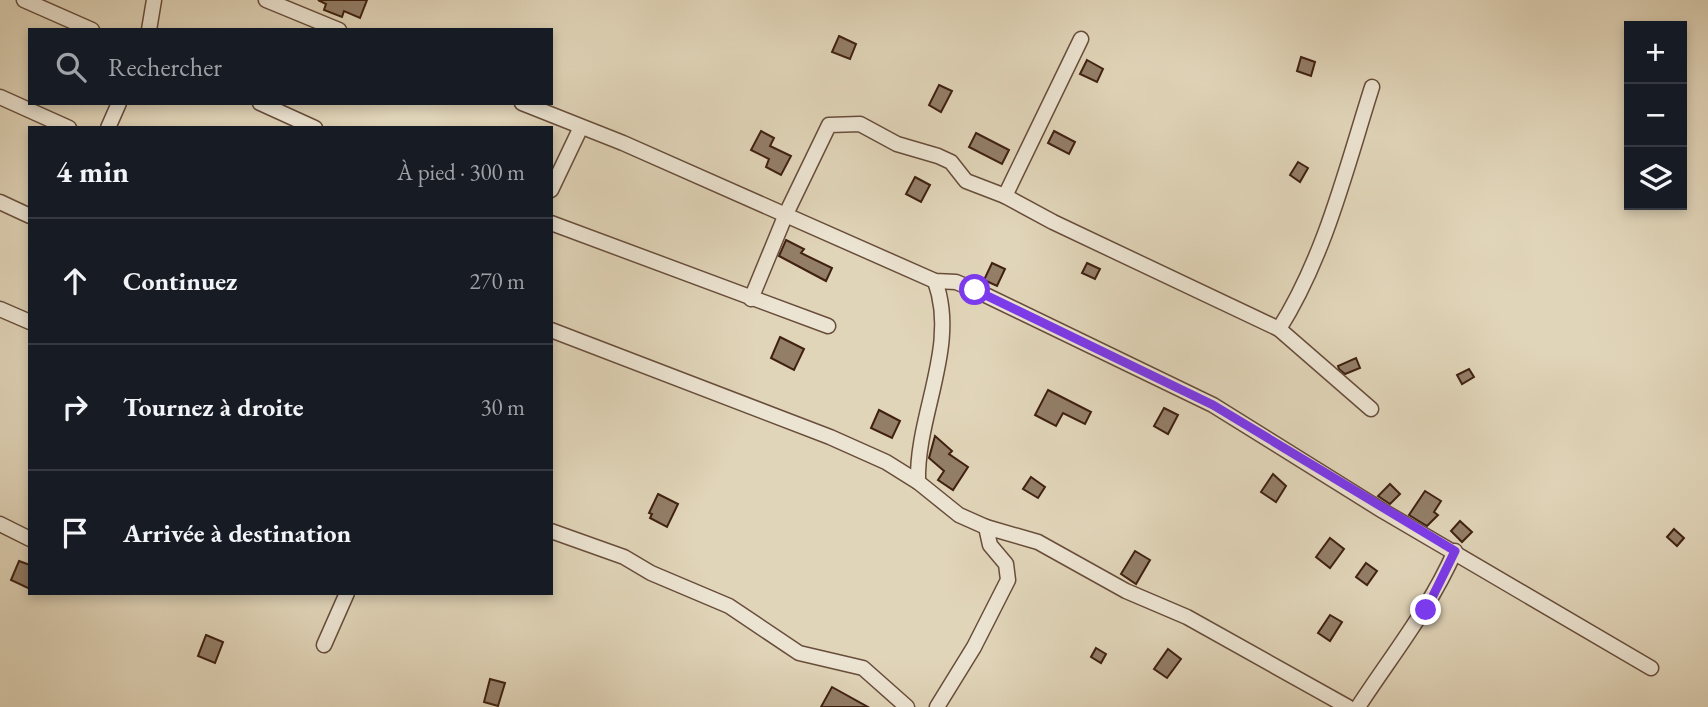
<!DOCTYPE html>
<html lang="fr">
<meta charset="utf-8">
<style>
body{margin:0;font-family:"EB Garamond",serif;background:#20242c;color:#f1f3f6}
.controls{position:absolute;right:21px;top:21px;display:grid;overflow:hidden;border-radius:0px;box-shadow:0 4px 10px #0003}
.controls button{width:63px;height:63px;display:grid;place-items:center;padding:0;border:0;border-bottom:2px solid #363941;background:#171b24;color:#f1f3f6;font:35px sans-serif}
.stop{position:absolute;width:21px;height:21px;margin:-16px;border:5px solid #7c3aed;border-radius:50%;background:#fff}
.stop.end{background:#7c3aed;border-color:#fff;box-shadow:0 2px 7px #0008}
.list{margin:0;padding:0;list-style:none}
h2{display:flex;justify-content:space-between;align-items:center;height:91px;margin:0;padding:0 28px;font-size:30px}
h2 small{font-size:23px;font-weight:400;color:#9ea1a6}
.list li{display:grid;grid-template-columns:46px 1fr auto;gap:21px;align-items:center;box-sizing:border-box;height:126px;padding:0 28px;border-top:2px solid #363941}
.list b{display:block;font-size:26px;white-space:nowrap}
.list em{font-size:23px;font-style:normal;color:#9ea1a6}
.icon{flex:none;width:38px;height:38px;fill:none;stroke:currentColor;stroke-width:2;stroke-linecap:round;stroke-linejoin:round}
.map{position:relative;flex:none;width:1708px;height:707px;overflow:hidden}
.search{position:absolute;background:#171b24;box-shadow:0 4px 10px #0003;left:28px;top:28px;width:525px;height:77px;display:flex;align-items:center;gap:18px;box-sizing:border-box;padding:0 24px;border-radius:0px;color:#9ea1a6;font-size:26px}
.panel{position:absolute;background:#171b24;box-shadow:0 4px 10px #0003;left:28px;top:126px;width:525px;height:469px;border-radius:0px}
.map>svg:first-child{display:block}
.building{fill:#937e68;stroke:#3f2011;stroke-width:2}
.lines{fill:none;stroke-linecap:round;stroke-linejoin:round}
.minor-casing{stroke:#684d3b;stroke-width:17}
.minor{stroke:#ece4d2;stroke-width:14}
.route{stroke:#7c3aed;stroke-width:9}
</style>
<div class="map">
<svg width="1708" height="707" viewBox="0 0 1708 707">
<rect width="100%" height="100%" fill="#e1d5b9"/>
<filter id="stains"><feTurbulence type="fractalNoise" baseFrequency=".00286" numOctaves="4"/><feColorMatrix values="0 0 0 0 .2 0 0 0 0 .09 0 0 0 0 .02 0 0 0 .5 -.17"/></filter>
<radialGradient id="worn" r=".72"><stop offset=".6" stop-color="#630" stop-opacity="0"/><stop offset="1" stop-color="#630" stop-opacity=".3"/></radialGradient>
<g class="building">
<path d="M318,0h49l-7,18 -16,-7 -2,6 -18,-7 2,-6z"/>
<path d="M839,36l17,8 -6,15 -18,-7z"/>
<path d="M1301,57l14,5 -4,14 -14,-5z"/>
<path d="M1087,60l16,9 -6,13 -17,-8z"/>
<path d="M939,85l13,6 -11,21 -12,-7z"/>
<path d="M761,131l13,7 -4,8 21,10 -10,19 -15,-8 3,-8 -18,-9z"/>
<path d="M1054,131l21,11 -6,12 -21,-11z"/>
<path d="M976,133l33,17 -7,14 -33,-17z"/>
<path d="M1298,162l10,6 -8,14 -10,-7z"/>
<path d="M915,177l15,8 -9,17 -15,-8z"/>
<path d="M786,240l18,9 -3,4 31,15 -6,13 -47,-25z"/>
<path d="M992,263l13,6 -8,17 -13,-6z"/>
<path d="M1087,263l13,6 -5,10 -13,-6z"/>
<path d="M780,337l24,12 -10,21 -23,-12z"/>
<path d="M1356,358l4,10 -15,6 -6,-5 -1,-3z"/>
<path d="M1469,369l5,8 -12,7 -5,-9z"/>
<path d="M1048,390l43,22 -6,12 -22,-11 -7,13 -21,-11z"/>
<path d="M1164,408l14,7 -10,19 -14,-8z"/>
<path d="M879,410l21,11 -8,17 -21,-10z"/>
<path d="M935,436l17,15 -3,3 19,13 -15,23 -15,-10 6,-9 -15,-13z"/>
<path d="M1273,474l13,12 -10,16 -15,-10z"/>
<path d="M1031,477l14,10 -7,11 -15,-9z"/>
<path d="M1390,484l10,10 -10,10 -12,-8z"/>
<path d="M1425,491l16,10 -7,11 4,3 -11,11 -18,-11z"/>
<path d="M658,494l20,10 -11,23 -17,-9 2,-4 -3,-1z"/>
<path d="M1460,521l12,11 -10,10 -11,-11z"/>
<path d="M1674,529l10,9 -7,8 -10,-9z"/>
<path d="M1330,538l14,11 -14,19 -14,-11z"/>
<path d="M1135,551l15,9 -14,24 -15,-10z"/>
<path d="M19,561l11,4v24l-19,-9z"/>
<path d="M1366,563l11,8 -10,14 -11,-8z"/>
<path d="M1330,615l12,7 -12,19 -12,-8z"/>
<path d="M206,635l17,7 -8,21 -17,-7z"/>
<path d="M1096,648l10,6 -5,9 -10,-6z"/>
<path d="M1168,649l13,10 -14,19 -13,-9z"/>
<path d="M490,679l15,4 -7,23 -14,-4z"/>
<path d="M832,687l36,20h-47z"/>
</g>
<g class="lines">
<g class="minor-casing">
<g id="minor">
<path d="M24,0l68,30"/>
<path d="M266,0l73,30"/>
<path d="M149,30l5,-30"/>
<path d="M0,97l69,31"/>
<path d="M260,103l55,25"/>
<path d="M522,103l101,40 312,138 21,1 19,8 238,115 170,106 268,157"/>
<path d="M108,128l11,-25"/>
<path d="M551,190l30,-63"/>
<path d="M1005,196l76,-157"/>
<path d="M0,202l30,14"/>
<path d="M551,223l277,103"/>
<path d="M751,299l35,-85 43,-89 31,-1 37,20 41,12 13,6 15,19 39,15 48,26 226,107 92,80"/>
<path d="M0,309l30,13"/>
<path d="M1279,329c46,-73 67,-160 93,-242"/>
<path d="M551,330l279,107 56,25 32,20 41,33 27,12 52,15 88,49 61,26 161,90"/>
<path d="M918,482c-2,-67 41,-136 17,-201"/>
<path d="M0,524l30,15"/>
<path d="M551,531l73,26 27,16 78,33 70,47 64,15 44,39"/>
<path d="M324,645l23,-52"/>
<path d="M937,707l37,-60 34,-67 -2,-16 -16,-19 -4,-18"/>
<path d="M1358,707c34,-52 72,-99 97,-156"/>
</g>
</g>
<use href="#minor" class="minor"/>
</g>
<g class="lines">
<path class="route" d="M975,290l238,115 242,146 -29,59"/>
</g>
<rect width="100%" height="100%" filter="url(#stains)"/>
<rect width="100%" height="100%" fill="url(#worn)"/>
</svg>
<div class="controls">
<button>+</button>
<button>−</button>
<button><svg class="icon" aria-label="layers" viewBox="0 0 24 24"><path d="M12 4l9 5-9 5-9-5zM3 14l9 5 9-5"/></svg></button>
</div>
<div class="stop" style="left:975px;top:290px"></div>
<div class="stop end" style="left:1426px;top:610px"></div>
<div class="search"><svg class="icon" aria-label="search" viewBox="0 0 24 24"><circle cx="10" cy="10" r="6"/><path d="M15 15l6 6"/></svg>Rechercher</div>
<section class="panel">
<h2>4 min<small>À pied · 300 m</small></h2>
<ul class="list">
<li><svg class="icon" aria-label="ahead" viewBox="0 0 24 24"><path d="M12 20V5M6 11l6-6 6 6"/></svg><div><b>Continuez</b></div><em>270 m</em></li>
<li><svg class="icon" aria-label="right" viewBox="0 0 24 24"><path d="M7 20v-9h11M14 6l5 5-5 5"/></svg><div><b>Tournez à droite</b></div><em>30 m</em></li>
<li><svg class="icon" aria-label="arrive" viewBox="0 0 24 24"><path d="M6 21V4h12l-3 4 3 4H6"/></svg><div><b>Arrivée à destination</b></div></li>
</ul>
</section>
</div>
